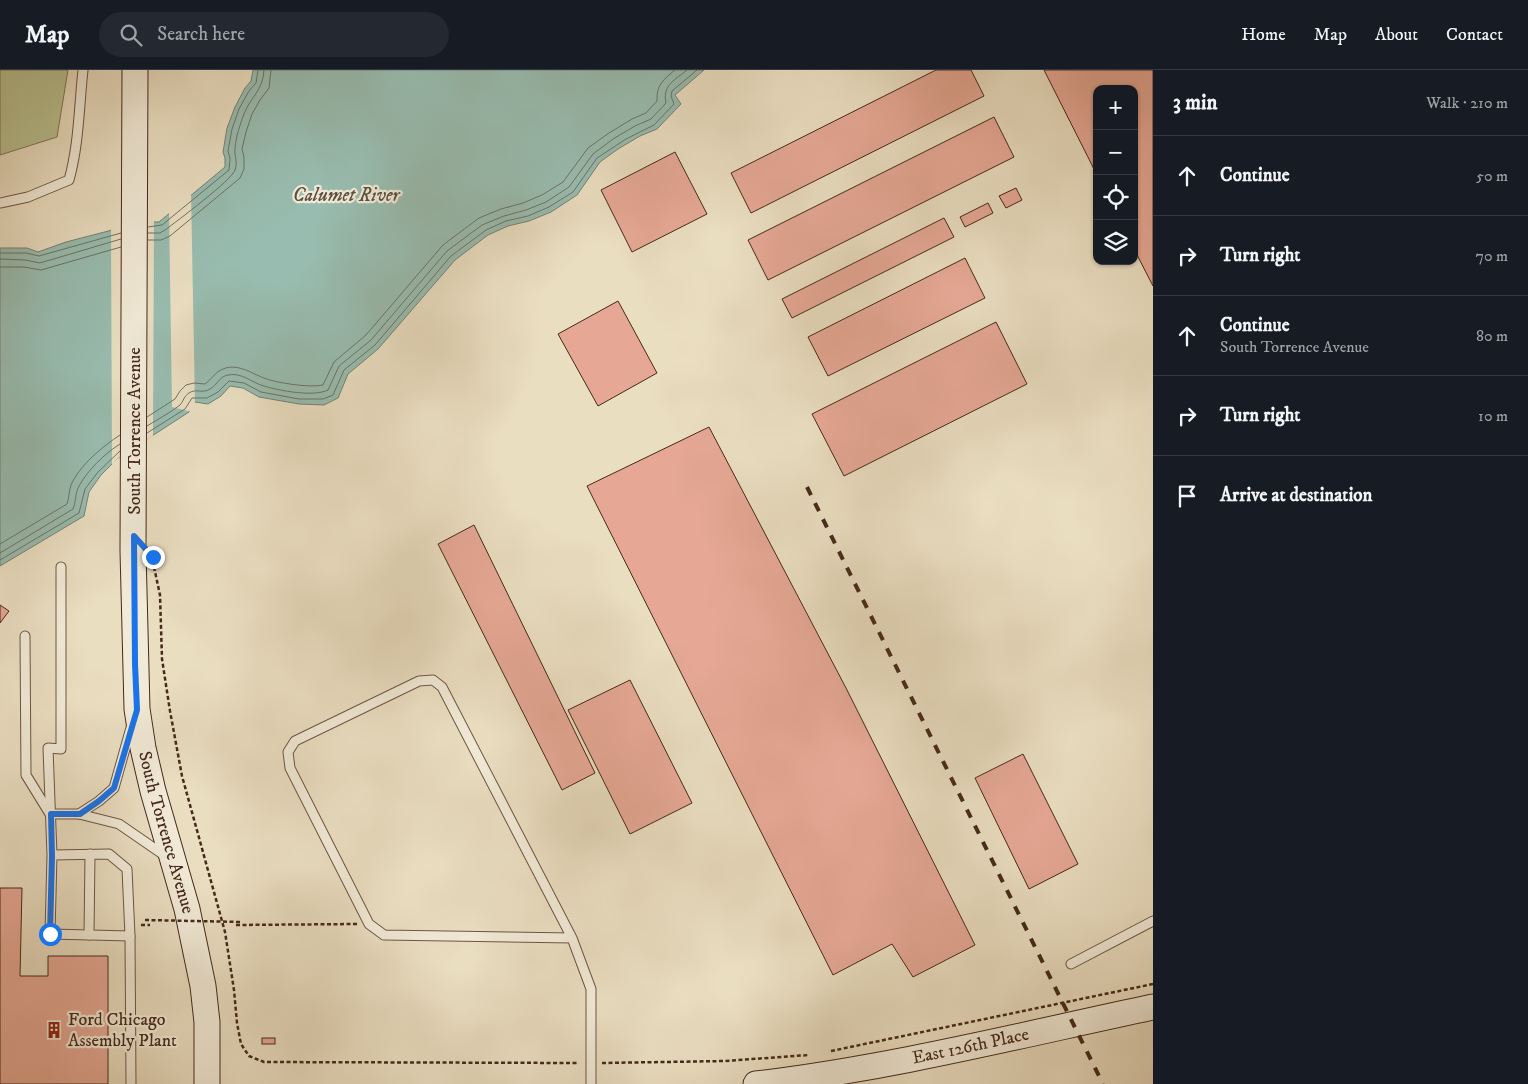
<!DOCTYPE html>
<meta charset="utf-8">
<style>
body{margin:0;font-family:"IM FELL DW Pica",serif;background:#242831;color:#f1f3f6}
.controls{position:absolute;right:15px;top:15px;display:grid;overflow:hidden;border-radius:10px;box-shadow:0 1px 4px #0004}
.controls button{width:45px;height:45px;display:grid;place-items:center;padding:0;border:0;border-bottom:1px solid #363941;background:#171b24;color:#f1f3f6;font:25px sans-serif}
.stop{position:absolute;width:15px;height:15px;margin:-11px;border:4px solid #1a73e8;border-radius:50%;background:#fff}
.stop.end{background:#1a73e8;border-color:#fff;box-shadow:0 1px 5px #0008}
.list{margin:0;padding:0;list-style:none}
h2{display:flex;justify-content:space-between;align-items:center;height:65px;margin:0;padding:0 20px;font-size:21px}
h2 small{font-size:16px;font-weight:400;color:#9ea1a6}
.list li{display:grid;grid-template-columns:32px 1fr auto;gap:15px;align-items:center;box-sizing:border-box;height:80px;padding:0 20px;border-top:1px solid #363941}
.list b{display:block;font-size:19px;white-space:nowrap}
.list p{margin:0;font-size:16px;white-space:nowrap;color:#9ea1a6}
.list em{font-size:16px;font-style:normal;color:#9ea1a6}
.icon{flex:none;width:28px;height:28px;fill:none;stroke:currentColor;stroke-width:2;stroke-linecap:round;stroke-linejoin:round}
.map{position:relative;flex:none;width:1153px;height:1014px;overflow:hidden}
header{display:flex;align-items:center;gap:30px;box-sizing:border-box;height:70px;padding:0 25px;background:#171b24;border-bottom:1px solid #363941}
header strong{font-size:24px}
nav{display:flex;gap:28px;margin-inline-start:auto;font-size:18px}
.search{width:350px;height:45px;background:#242831;display:flex;align-items:center;gap:12px;box-sizing:border-box;padding:0 18px;border-radius:28px;color:#9ea1a6;font-size:19px}
main{display:flex}
aside{flex:1;background:#171b24}
.map>svg:first-child{display:block}
.green{fill:#b9c191;stroke:#7f7556}
.water{fill:#98bcaf;stroke:#778174}
.pier{fill:#eadec1}
.lines{fill:none;stroke-linecap:round;stroke-linejoin:round}
.shore{stroke:#6e7265;stroke-width:1}
.building{fill:#e6a895;stroke:#45291b}
.lane-casing{stroke:#6e5644;stroke-width:11}
.secondary-casing{stroke:#45291b;stroke-width:27}
.path{stroke:#45291b;stroke-width:2.5;stroke-dasharray:4 2.5;stroke-linecap:butt}
.lane{stroke:#f1ead7;stroke-width:9}
.secondary{stroke:#f1ead7;stroke-width:25}
.rail{stroke:#45291b;stroke-width:4;stroke-dasharray:9 9;stroke-linecap:butt}
.path-bridge{stroke:#45291b;stroke-width:2.5;stroke-dasharray:4 2.5;stroke-linecap:butt}
.route{stroke:#1a73e8;stroke-width:6}
.labels{text-anchor:middle;dominant-baseline:central;stroke-width:4.5;stroke-linejoin:round;paint-order:stroke}
.street-label{font-size:18px;fill:#45291b;stroke:#f1ead7}
.poi-label{font-size:18px;fill:#45291b;stroke:#f1ead7;text-anchor:start}
.water-label{font-size:19px;font-style:italic;fill:#5a4e40;stroke:#f1ead7}
</style>
<header>
<strong>Map</strong>
<div class="search"><svg class="icon" aria-label="search" viewBox="0 0 24 24"><circle cx="10" cy="10" r="6"/><path d="M15 15l6 6"/></svg>Search here</div>
<nav><a>Home</a><a>Map</a><a>About</a><a>Contact</a></nav>
</header>
<main>
<div class="map">
<svg width="1153" height="1014" viewBox="0 0 1153 1014">
<rect width="100%" height="100%" fill="#eadec1"/>
<filter id="stains"><feTurbulence type="fractalNoise" baseFrequency=".004" numOctaves="4"/><feColorMatrix values="0 0 0 0 .2 0 0 0 0 .09 0 0 0 0 .02 0 0 0 .5 -.17"/></filter>
<radialGradient id="worn" r=".72"><stop offset=".6" stop-color="#630" stop-opacity="0"/><stop offset="1" stop-color="#630" stop-opacity=".3"/></radialGradient>
<path class="green" d="M0,0h68l-11,67 -57,18z"/>
<path class="water" d="M253,0h451l-29,25 6,9 -24,25 -17,7 -22,13 -18,13 -23,33 -26,17 -22,9 -21,5 -20,9 -33,25 -77,89 -30,25 -10,24 -14,7 -25,-1 -40,-7 -16,-9 -13,-2 -9,10 -13,8 -13,-2 -6,10 -71,46 -17,17 -12,17 -5,24 -84,50v-318h27l11,4 28,-10 77,-20h16l66,-55v-9l-2,-6 4,-24 8,-21 10,-19 6,-7z"/>
<g class="pier">
<path d="M191,122l4,214 -3,6 -20,-5 -3,-197z"/>
<path d="M143,149h11l-1,217 -35,22 -6,7 -1,-237z"/>
</g>
<g class="lines">
<g class="shore">
<path d="M148,157l14,-2 67,-55 1,-12 -2,-7 4,-22 7,-20 10,-18 7,-8 2,-13"/>
<path d="M148,163h12l5,-3c12,-9 67,-50 70,-60 3,-8 -1,-15 0,-22 1,-12 5,-23 9,-34 7,-18 19,-23 20,-44"/>
<path d="M148,170h13l9,-4 70,-58 4,-9v-12l-2,-8 4,-17 6,-18 8,-14 9,-12 2,-18"/>
<path d="M0,183h26l13,3 82,-23"/>
<path d="M0,189l25,1 15,3 81,-24"/>
<path d="M0,197h24l17,3 80,-23"/>
<path d="M147,347l28,-18 5,-8 6,-6 8,-2 11,1c6,-4 10,-12 18,-15 14,-6 28,4 41,9 12,5 46,10 59,7l11,-23 32,-27 77,-90 36,-27 22,-9 22,-6 19,-8 21,-13 25,-34 21,-15 23,-14 14,-6 11,-12c-1,-16 7,-22 18,-31"/>
<path d="M147,356c11,-7 23,-13 33,-21 3,-3 4,-9 9,-12 7,-5 14,1 21,-4 7,-4 10,-13 18,-14 14,-3 24,8 36,11 16,5 50,11 64,4l11,-24 32,-26 76,-89 35,-26 22,-9 22,-6 20,-8 23,-15 24,-33 20,-15 22,-13 16,-7 15,-16c-4,-18 9,-23 21,-33"/>
<path d="M147,363l38,-24 7,-11h15l11,-6 11,-11 15,2 17,9 38,7h24l10,-4 11,-25 31,-25 76,-89 35,-26 20,-9 22,-5 21,-9 24,-15 24,-34 29,-19 28,-14 20,-21 -3,-8 1,-5 25,-21"/>
<path d="M0,474l67,-40c2,-6 2,-13 4,-19 8,-19 32,-39 49,-50"/>
<path d="M0,483l73,-44c3,-7 2,-16 6,-23 9,-16 25,-32 41,-42"/>
<path d="M0,490l79,-47 6,-24 13,-17 22,-21"/>
</g>
</g>
<g class="building">
<path d="M936,0h35l13,26 -233,117 -20,-40z"/>
<path d="M1044,0h109v216l-19,-37v-160h-37v86z"/>
<path d="M994,47l20,40 -246,123 -20,-40z"/>
<path d="M675,82l32,62 -75,38 -31,-62z"/>
<path d="M1016,118l6,12 -16,8 -7,-12z"/>
<path d="M988,133l5,10 -28,14 -5,-10z"/>
<path d="M944,148l10,19 -162,81 -10,-19z"/>
<path d="M965,188l20,40 -157,78 -20,-39z"/>
<path d="M618,231l39,72 -59,33 -40,-72z"/>
<path d="M996,252l31,62 -183,92 -32,-62z"/>
<path d="M709,357l137,261 129,257 -62,32 -21,-33 -59,31 -246,-489z"/>
<path d="M474,455l121,248 -33,17 -124,-246z"/>
<path d="M0,535l9,6 -9,12z"/>
<path d="M630,610l62,123 -62,31 -62,-124z"/>
<path d="M1023,684l55,110 -49,25 -54,-111z"/>
<path d="M0,818h22l-2,88h28v-20h60v128h-108z"/>
<rect x="262" y="968" width="13" height="6"/>
</g>
<g class="lines">
<g class="lane-casing">
<g id="lane">
<path d="M0,133l28,-6 41,-17c10,-36 10,-73 14,-110"/>
<path d="M25,566l1,139 24,39"/>
<path d="M51,744h28l40,10 45,31"/>
<path d="M79,744l20,-13 15,-13 18,-64"/>
<path d="M52,785l57,-1 18,15 3,67 -80,-2 2,-79 -4,-107 13,1v-182"/>
<path d="M89,865l1,-81"/>
<path d="M130,866l1,148"/>
<path d="M572,868l-188,-3 -15,-11 -79,-156 -2,-16 7,-11 124,-60 14,-1 9,7 130,251 19,51v95"/>
<path d="M1071,894l82,-43"/>
</g>
</g>
<g class="secondary-casing">
<g id="secondary">
<path id="s1" d="M135,0l-2,481 4,158 6,39 10,43 34,118 16,77 4,36v62"/>
<path id="s2" d="M756,1014c134,-16 265,-49 397,-77"/>
</g>
</g>
<g class="path">
<path d="M154,497l6,28 2,64 8,52 12,65 43,156 9,58 3,33 4,21 8,12 15,6 315,1"/>
<path d="M141,855h9"/>
<path d="M236,855l121,-1"/>
<path d="M831,981l322,-67"/>
<path d="M602,993l123,-2 84,-6"/>
</g>
<use href="#lane" class="lane"/>
<use href="#secondary" class="secondary"/>
<path class="rail" d="M807,417l296,597"/>
<path class="path-bridge" d="M145,850l97,2"/>
</g>
<g class="lines">
<path class="route" d="M50,864l2,-78 -1,-42h29l19,-13 15,-13 23,-78 -2,-46 -1,-128 19,21"/>
</g>
<defs>
<g id="building-bare" transform="scale(1.35)"><path d="M-4-6H4V6H1V3H-1V6H-4ZM-2.5-4.3h1.7v1.8h-1.7ZM.8-4.3h1.7v1.8H.8ZM-2.5-1h1.7V.8h-1.7ZM.8-1h1.7V.8H.8Z" fill="#8f2418" stroke="#f1ead7" stroke-width="2.5" paint-order="stroke"/></g>
</defs>
<g fill-rule="evenodd">
<use href="#building-bare" x="54" y="960"/>
</g>
<g class="labels">
<g class="street-label">
<text transform="translate(135 361) rotate(-90)">South Torrence Avenue</text>
<text stroke="none"><textPath href="#s1" startOffset="766">South Torrence Avenue</textPath></text>
<text stroke="none"><textPath href="#s2" startOffset="218">East 126th Place</textPath></text>
</g>
<g class="poi-label">
<text x="68" y="950">Ford Chicago<tspan x="68" dy="21">Assembly Plant</tspan></text>
</g>
<g class="water-label">
<text x="346" y="125">Calumet River</text>
</g>
</g>
<rect width="100%" height="100%" filter="url(#stains)"/>
<rect width="100%" height="100%" fill="url(#worn)"/>
</svg>
<div class="controls">
<button>+</button>
<button>−</button>
<button><svg class="icon" aria-label="locate" viewBox="0 0 24 24"><circle cx="12" cy="12" r="6"/><path d="M12 2v4M12 18v4M2 12h4M18 12h4"/></svg></button>
<button><svg class="icon" aria-label="layers" viewBox="0 0 24 24"><path d="M12 4l9 5-9 5-9-5zM3 14l9 5 9-5"/></svg></button>
</div>
<div class="stop" style="left:50px;top:864px"></div>
<div class="stop end" style="left:153px;top:487px"></div>
</div>
<aside>
<h2>3 min<small>Walk · 210 m</small></h2>
<ul class="list">
<li><svg class="icon" aria-label="ahead" viewBox="0 0 24 24"><path d="M12 20V5M6 11l6-6 6 6"/></svg><div><b>Continue</b></div><em>50 m</em></li>
<li><svg class="icon" aria-label="right" viewBox="0 0 24 24"><path d="M7 20v-9h11M14 6l5 5-5 5"/></svg><div><b>Turn right</b></div><em>70 m</em></li>
<li><svg class="icon" aria-label="ahead" viewBox="0 0 24 24"><path d="M12 20V5M6 11l6-6 6 6"/></svg><div><b>Continue</b><p>South Torrence Avenue</p></div><em>80 m</em></li>
<li><svg class="icon" aria-label="right" viewBox="0 0 24 24"><path d="M7 20v-9h11M14 6l5 5-5 5"/></svg><div><b>Turn right</b></div><em>10 m</em></li>
<li><svg class="icon" aria-label="arrive" viewBox="0 0 24 24"><path d="M6 21V4h12l-3 4 3 4H6"/></svg><div><b>Arrive at destination</b></div></li>
</ul>
</aside>
</main>
